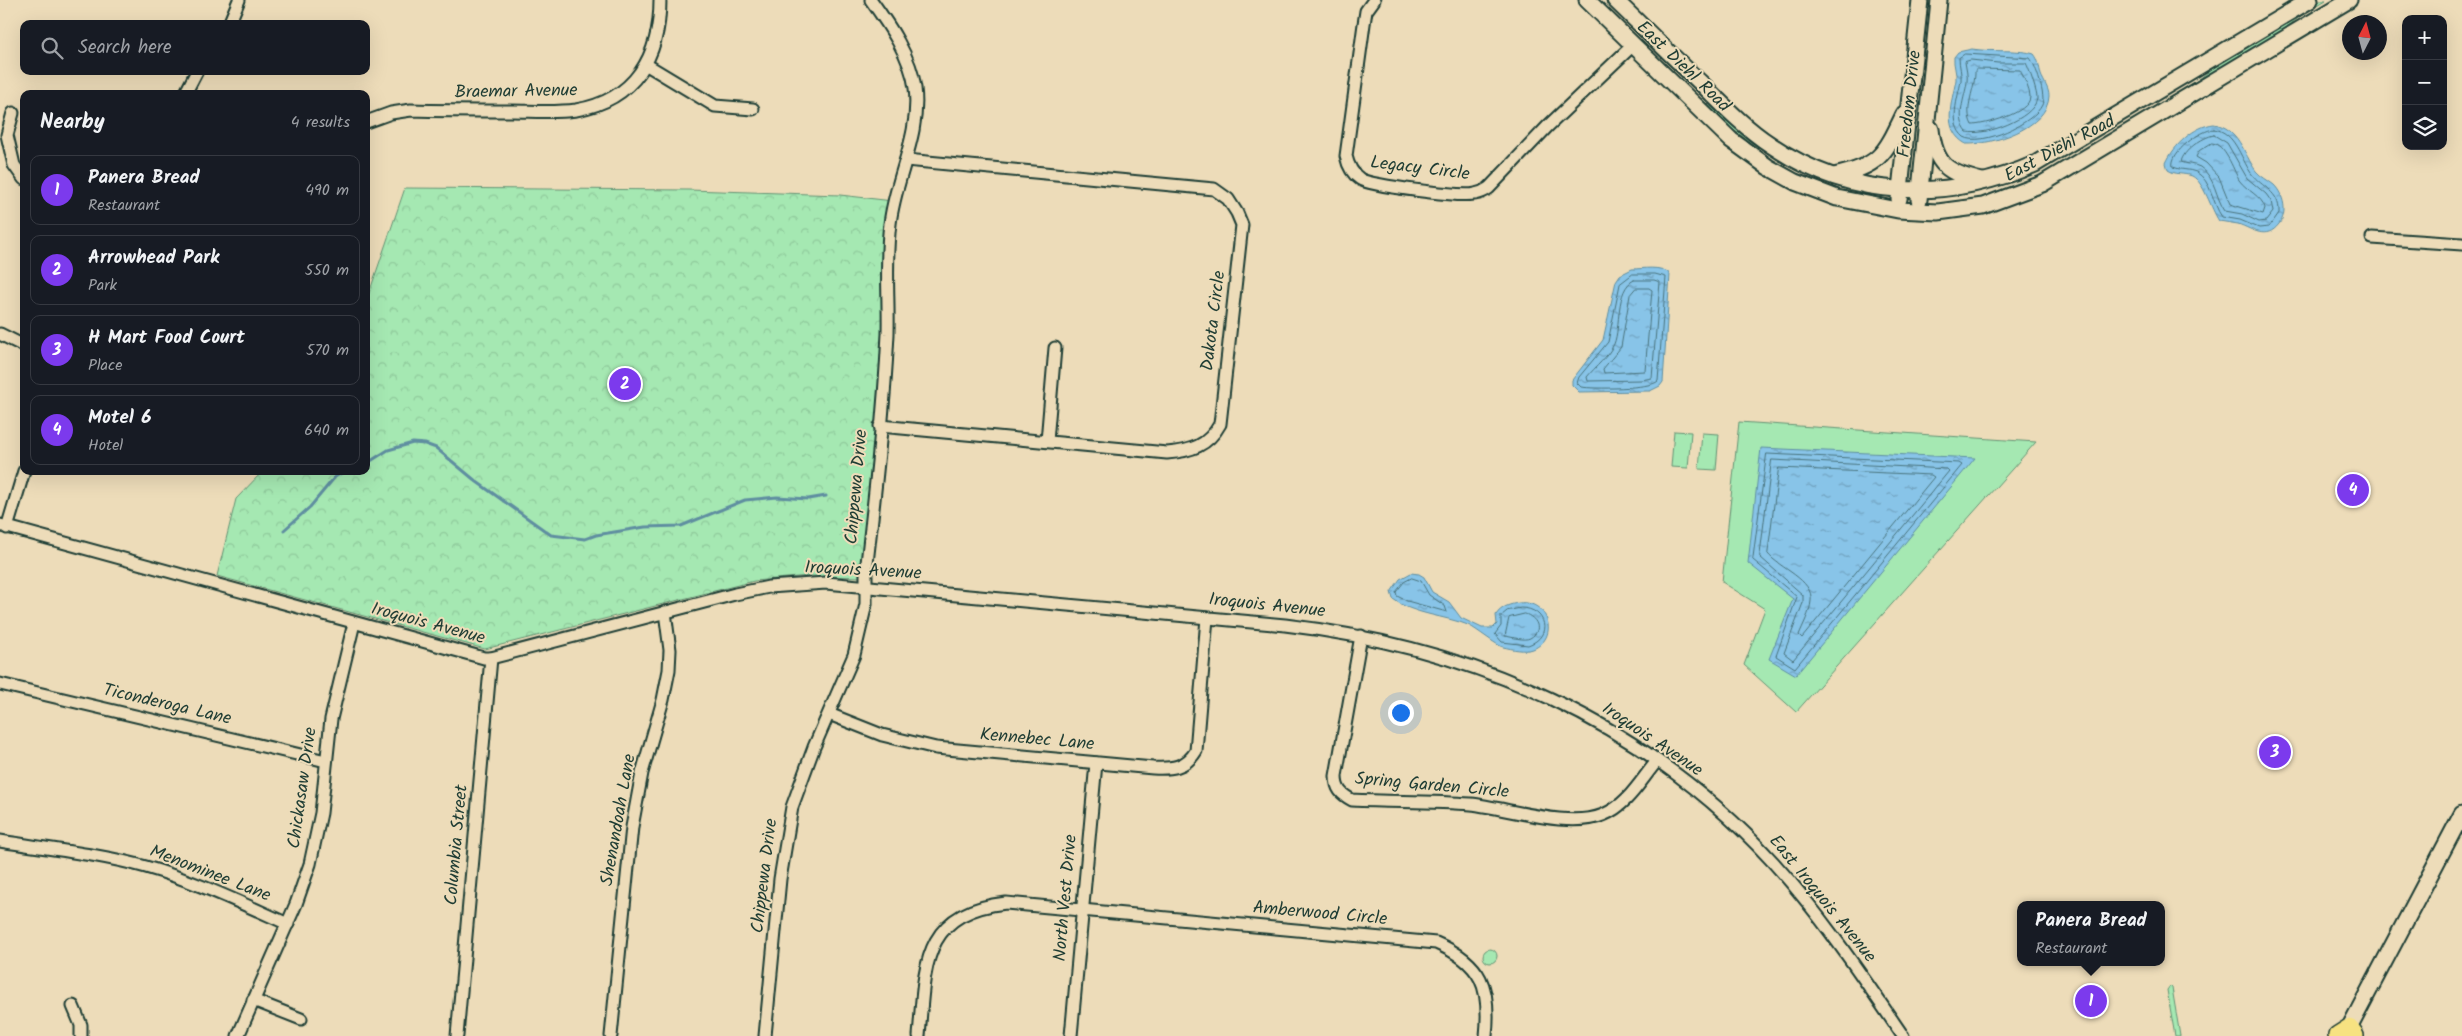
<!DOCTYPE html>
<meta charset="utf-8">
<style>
body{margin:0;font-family:Kalam,sans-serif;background:#20242c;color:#f1f3f6}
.controls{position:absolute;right:15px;top:15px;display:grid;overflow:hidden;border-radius:10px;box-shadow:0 5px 20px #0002}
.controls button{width:45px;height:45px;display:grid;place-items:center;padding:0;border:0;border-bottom:1px solid #363941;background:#171b24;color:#f1f3f6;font:25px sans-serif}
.compass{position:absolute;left:2342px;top:15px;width:45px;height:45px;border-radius:50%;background:#171b24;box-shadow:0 5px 20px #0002;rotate:6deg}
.you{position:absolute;left:1400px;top:712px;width:18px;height:18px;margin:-12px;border:4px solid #fff;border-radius:50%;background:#1a73e8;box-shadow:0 0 0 8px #1a73e833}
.badge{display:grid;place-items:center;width:32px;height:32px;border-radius:50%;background:#7c3aed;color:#fff;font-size:16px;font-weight:700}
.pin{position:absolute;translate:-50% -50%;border:2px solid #fff;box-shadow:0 1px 5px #0006}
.popup{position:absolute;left:2017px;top:901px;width:148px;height:65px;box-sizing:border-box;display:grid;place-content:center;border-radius:10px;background:#171b24;filter:drop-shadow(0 1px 4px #0005);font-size:16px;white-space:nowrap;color:#9ea1a6}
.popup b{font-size:19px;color:#f1f3f6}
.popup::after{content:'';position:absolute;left:50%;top:100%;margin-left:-10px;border:10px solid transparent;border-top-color:#171b24}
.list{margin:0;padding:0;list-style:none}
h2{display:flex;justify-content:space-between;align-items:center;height:65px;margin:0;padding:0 20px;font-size:21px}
h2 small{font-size:16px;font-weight:400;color:#9ea1a6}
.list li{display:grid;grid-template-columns:32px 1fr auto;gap:15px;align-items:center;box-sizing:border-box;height:70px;margin:0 10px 10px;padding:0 10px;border:1px solid #363941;border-radius:10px}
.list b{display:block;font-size:19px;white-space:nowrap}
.list p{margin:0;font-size:16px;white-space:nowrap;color:#9ea1a6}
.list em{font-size:16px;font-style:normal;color:#9ea1a6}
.icon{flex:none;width:28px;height:28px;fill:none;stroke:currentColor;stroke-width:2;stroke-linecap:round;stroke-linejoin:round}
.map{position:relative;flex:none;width:2462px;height:1036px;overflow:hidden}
.search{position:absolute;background:#171b24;box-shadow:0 5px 20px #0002;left:20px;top:20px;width:350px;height:55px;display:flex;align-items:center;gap:12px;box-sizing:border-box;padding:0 18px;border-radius:10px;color:#9ea1a6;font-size:19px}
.panel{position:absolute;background:#171b24;box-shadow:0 5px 20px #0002;left:20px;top:90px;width:350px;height:385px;border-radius:10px}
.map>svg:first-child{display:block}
.grass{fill:#a5e8b2;stroke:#629273}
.park{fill:url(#park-crowns);stroke:#629273}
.water{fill:url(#water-ripples);stroke:#5e8ea0}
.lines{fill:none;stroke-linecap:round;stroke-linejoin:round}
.shore{stroke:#49737c;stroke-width:1}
.stream{stroke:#5e8ea0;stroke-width:3}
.minor-casing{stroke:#1f3d34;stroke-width:15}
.tertiary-casing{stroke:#1f3d34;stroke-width:19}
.primary-casing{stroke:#1f3d34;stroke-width:22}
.minor{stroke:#eddcb9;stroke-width:11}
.tertiary{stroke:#eddcb9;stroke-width:15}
.primary{stroke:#f7e281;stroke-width:19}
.labels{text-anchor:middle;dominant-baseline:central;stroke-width:4;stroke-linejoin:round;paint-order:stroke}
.street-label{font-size:18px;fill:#1f3d34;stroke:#eddcb9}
</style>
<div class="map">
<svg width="2462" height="1036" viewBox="0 0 2462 1036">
<defs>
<pattern id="park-crowns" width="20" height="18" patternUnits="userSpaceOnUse" patternTransform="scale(1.25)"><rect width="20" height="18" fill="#a5e8b2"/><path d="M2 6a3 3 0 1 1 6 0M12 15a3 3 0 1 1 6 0" fill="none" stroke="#8ec89a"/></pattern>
<pattern id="water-ripples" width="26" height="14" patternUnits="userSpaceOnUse" patternTransform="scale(1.25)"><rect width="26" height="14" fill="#88c4e8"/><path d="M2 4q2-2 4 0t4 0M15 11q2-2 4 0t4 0" fill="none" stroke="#6fa0bd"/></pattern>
</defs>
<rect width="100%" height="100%" fill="#eddcb9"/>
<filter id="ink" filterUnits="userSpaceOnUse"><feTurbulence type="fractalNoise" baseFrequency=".02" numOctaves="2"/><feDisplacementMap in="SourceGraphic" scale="10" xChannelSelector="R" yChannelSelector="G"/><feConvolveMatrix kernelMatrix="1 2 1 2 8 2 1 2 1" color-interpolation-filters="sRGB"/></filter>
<g filter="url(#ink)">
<g class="grass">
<path d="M2320,0h6l-20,12 -36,28 -134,78 62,-38 34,-27z"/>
<path d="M1691,91l69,55 -1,2 -41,-29z"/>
<path d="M1739,422l297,20 -240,270 -52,-47 21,-56 -43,-27z"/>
<path d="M1674,431l17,1 -3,36 -17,-1z"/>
<path d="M1702,433l17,1 -3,36 -17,-1z"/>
<circle cx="1490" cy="956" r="7"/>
<path d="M2170,986l2,2 8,48h-5l-8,-46z"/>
</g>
<path class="park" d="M405,188l284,2 151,5 53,6 -6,115 -21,261 -57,-1 -55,5 -269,68 -268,-73 19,-77 27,-28h103v-169z"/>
<g class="water">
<path d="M1972,49c17,3 49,0 62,5 5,6 5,13 7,21 3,7 8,14 8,21 -1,32 -57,49 -83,48 -25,-14 -14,-42 -10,-64 1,-7 -3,-15 -2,-23l4,-5z"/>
<path d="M2214,124c25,4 29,29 42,47 5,6 12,9 18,14 10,10 14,28 5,39 -13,17 -26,5 -41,0 -6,-1 -13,-2 -19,-3 -8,-12 -15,-39 -27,-45 -8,-3 -17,-1 -24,-6l-2,-7c8,-18 28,-37 48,-39z"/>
<path d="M1632,269c11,0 29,-4 38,5l-7,108 -3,4 -10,5 -71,1 -7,-7v-5l31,-40 13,-59 4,-6z"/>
<path d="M1761,448l214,10 -179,217 -27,-16 24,-60 -45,-36z"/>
<path d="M1411,573l8,1 5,3 8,15 17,10 12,16 21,10h11l4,-4 -1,-9c5,-8 14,-11 23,-12 28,-4 42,34 14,46 -8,3 -21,0 -30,-2 -6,-1 -25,-17 -35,-22 -22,-9 -57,-11 -75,-26l-2,-7 9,-13z"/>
</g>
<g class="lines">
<g class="shore">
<path d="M1965,54l65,4c6,7 16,39 12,47 -8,18 -61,42 -78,32 -16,-13 -6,-39 -3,-56 1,-8 -2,-15 -2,-23z"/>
<path d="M1971,60l27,3h28c3,5 12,32 11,36 -4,20 -52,37 -70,33 -12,-14 -2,-34 0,-50 1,-7 -1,-13 -2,-20z"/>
<path d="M1977,69l43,1c3,6 10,20 10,27 0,16 -46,28 -58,28 -9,-17 4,-37 3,-54z"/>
<path d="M2214,129c21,3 26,28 37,44 11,15 29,18 28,40l-10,14 -10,1 -19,-8 -18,-3c-10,-14 -10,-36 -26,-45 -7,-3 -17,-2 -23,-5 -4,-15 28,-37 41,-38z"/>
<path d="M2214,135l13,8 20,35 19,16 5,7 2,11 -7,9 -7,1 -17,-8 -17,-3c-10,-14 -9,-33 -25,-44 -6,-3 -14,-3 -19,-5 2,-11 21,-25 33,-27z"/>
<path d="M2212,143c13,1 21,26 27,37 8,11 23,16 26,28l-2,6 -33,-10 -11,-27 -13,-14 -10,-6 3,-6z"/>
<path d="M1633,274h22l11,3 -8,104c-7,8 -65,8 -77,6l-4,-4 2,-6 29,-35 12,-58z"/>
<path d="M1634,280h20l6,2 -8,96 -11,2 -53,1 -1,-4c8,-10 21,-20 27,-33 7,-17 1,-55 20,-64z"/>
<path d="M1636,288h13l3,2 -7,81 -41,2 -1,-4 18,-22 9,-52z"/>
<path d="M1767,454l192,9 3,2 -167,203 -19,-12 21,-59 -44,-37z"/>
<path d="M1772,460l175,9 2,2 -156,189 -9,-7 19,-50v-8l-43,-38z"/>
<path d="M1779,468l152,7 3,2 -132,161 -3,-3c4,-10 11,-22 12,-34 3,-21 -32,-33 -43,-47z"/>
<path d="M1412,578l9,3 8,14 16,11 2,6 -40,-11 -10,-5 -1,-4 8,-10z"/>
<path d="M1521,608c26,0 32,29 7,37l-26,-3 -7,-8 6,-8v-10l6,-5z"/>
<path d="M1525,614c11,3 19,16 5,24 -6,3 -18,-1 -25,-2l4,-18z"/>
</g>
<g class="stream">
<path d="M366,464l22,-14 25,-7 12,1 11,4 41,34 74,53 34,4 11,-4 49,-8 36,-1 64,-26 32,-3 31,2 18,-3"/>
<path d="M284,530l26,-23 25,-30 10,-6"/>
</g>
<g class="minor-casing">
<g id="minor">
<path d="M1374,0l-8,11 -2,13 -18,132c2,9 5,17 14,23 9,7 102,18 115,15 5,-1 10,-3 14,-6l59,-62 85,-81"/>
<path d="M229,24l10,-24"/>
<path d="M647,65l68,41 38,3"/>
<path d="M185,94l12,-23"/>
<path d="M13,113l-6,22 7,30 10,14"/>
<path d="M366,122l25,-9 20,-3c33,1 67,1 100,1 21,0 44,2 65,-1 59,-10 84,-54 84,-110"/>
<path d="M2372,238l90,6"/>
<path d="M0,334l24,12"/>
<path d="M880,426l287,27c24,-2 41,-7 53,-29l22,-199 -5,-12 -9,-14 -14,-10 -308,-29"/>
<path d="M1047,441l8,-93"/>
<path d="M0,525l484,133h7l244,-64 34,-7 57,-4 459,42c188,22 359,96 488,237 49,54 89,114 130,174"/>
<path d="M7,528l17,-57"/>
<path d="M1361,636l-25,140c0,13 5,18 16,24 40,2 80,1 119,4 37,4 98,25 132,11 25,-10 37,-34 54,-54"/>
<path d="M0,684l326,77"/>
<path d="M829,714l53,21 54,13 217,20c18,1 33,0 43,-17l11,-133"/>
<path d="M0,841c49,8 99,13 146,26 49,14 95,36 142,57"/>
<path d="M253,1000l48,19"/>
<path d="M73,1006l8,19v11"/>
<path d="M238,1036l58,-132 14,-40 11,-51 10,-94 23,-96"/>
<path d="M457,1036l34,-378"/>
<path d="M611,1036l21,-209 10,-54 21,-73 6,-30 1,-20 -5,-38"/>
<path d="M765,1036l15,-157 12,-72 22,-60 40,-92 12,-51v-32c9,-79 18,-159 22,-238 1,-37 -3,-73 2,-110 5,-46 31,-89 25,-136 -4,-31 -26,-63 -44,-88"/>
<path d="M919,1036c6,-68 2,-124 87,-133l430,40c46,20 55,44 50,93"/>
<path d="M1071,1036l25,-273"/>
</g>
</g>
<g class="tertiary-casing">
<g id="tertiary">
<path d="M1587,0l144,140 37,27 27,15 42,16 61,12 40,2 45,-6 59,-22 307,-184"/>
<path d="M1615,0c29,28 58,57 88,85 21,21 42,43 68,60 81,55 176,57 264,19l275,-164"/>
<path d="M1931,129c4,37 17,44 51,52"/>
<path d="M1834,176c46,-11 50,-20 70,-62"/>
<path d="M1899,199l21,-199"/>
<path d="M1919,200l20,-200"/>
<path d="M2345,1036l117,-222"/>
</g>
</g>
<g class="primary-casing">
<path id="primary" d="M2338,1036l11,-7 5,7"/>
</g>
<use href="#minor" class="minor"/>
<use href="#tertiary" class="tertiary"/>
<use href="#primary" class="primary"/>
</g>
</g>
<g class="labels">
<g class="street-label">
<text transform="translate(1683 67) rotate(44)">East Diehl Road</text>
<text transform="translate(516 92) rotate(-1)">Braemar Avenue</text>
<text transform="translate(1910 104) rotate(-84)">Freedom Drive</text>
<text transform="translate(2060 149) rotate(-28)">East Diehl Road</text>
<text transform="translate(1420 169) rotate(7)">Legacy Circle</text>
<text transform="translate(1214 321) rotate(-83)">Dakota Circle</text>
<text transform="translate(857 487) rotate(-85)">Chippewa Drive</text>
<text transform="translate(863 571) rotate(3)">Iroquois Avenue</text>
<text transform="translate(1267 606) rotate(6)">Iroquois Avenue</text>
<text transform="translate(428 624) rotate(15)">Iroquois Avenue</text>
<text transform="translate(167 705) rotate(13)">Ticonderoga Lane</text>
<text transform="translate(1037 740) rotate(5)">Kennebec Lane</text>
<text transform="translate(1652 740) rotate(34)">Iroquois Avenue</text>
<text transform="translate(1432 786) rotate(5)">Spring Garden Circle</text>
<text transform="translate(303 788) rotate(-82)">Chickasaw Drive</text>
<text transform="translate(619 820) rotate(-80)">Shenandoah Lane</text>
<text transform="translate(457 845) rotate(-85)">Columbia Street</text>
<text transform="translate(210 874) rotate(21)">Menominee Lane</text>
<text transform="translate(765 876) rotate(-83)">Chippewa Drive</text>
<text transform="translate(1066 898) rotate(-85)">North Vest Drive</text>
<text transform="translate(1822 899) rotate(51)">East Iroquois Avenue</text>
<text transform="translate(1320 914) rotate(5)">Amberwood Circle</text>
</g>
</g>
</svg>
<div class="controls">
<button>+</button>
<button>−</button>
<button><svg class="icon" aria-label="layers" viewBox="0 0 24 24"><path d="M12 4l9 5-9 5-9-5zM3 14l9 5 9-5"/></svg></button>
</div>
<svg class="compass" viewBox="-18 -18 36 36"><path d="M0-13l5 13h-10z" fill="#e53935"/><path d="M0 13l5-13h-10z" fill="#9ea1a6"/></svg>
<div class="you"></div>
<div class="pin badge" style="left:2091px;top:1001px">1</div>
<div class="popup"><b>Panera Bread</b>Restaurant</div>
<div class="pin badge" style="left:625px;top:384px">2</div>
<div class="pin badge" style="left:2275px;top:752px">3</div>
<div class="pin badge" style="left:2353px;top:490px">4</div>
<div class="search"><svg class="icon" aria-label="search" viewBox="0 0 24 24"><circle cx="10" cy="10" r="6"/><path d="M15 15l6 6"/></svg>Search here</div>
<section class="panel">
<h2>Nearby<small>4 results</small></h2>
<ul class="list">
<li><span class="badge">1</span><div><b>Panera Bread</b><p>Restaurant</p></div><em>490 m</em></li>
<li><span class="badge">2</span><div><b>Arrowhead Park</b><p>Park</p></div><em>550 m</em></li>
<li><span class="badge">3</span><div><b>H Mart Food Court</b><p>Place</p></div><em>570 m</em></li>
<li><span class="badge">4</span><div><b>Motel 6</b><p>Hotel</p></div><em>640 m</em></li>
</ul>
</section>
</div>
